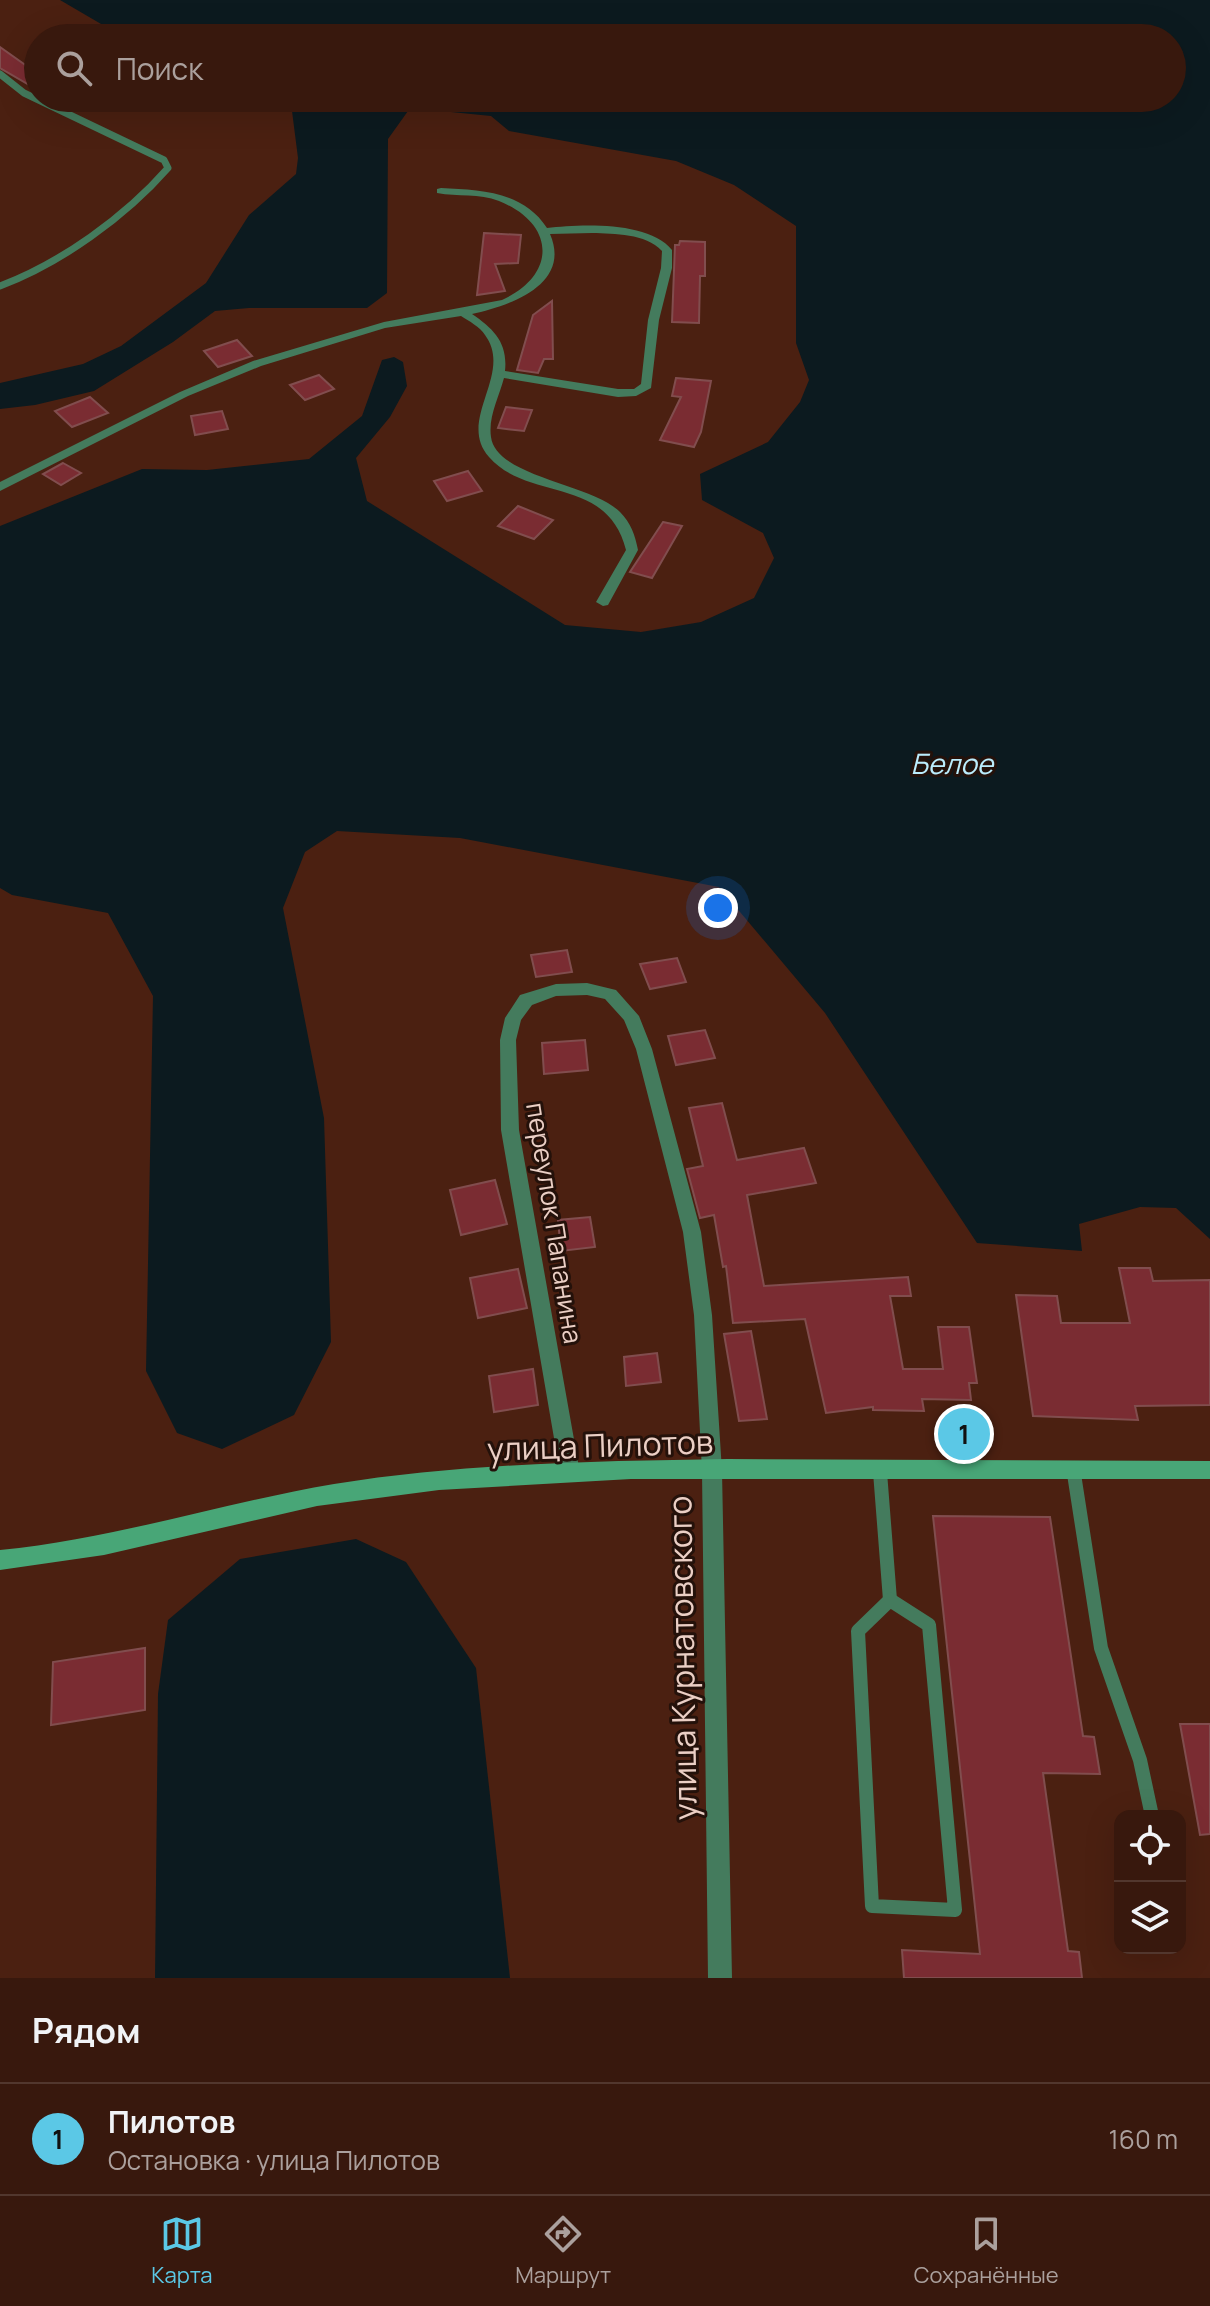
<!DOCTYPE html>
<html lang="ru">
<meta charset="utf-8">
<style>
body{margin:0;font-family:Manrope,sans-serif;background:#43251b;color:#f1f3f6}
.controls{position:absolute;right:24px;bottom:24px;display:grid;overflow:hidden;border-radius:16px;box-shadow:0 8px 32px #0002}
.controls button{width:72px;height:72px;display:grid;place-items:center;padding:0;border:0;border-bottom:2px solid #52372e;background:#38180d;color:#f1f3f6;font:40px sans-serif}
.you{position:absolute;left:718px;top:908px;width:28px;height:28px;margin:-20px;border:6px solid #fff;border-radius:50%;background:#1a73e8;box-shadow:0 0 0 12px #1a73e833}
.badge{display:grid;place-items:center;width:52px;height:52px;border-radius:50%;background:#5bc8e6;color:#111;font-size:26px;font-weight:700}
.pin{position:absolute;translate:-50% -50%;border:4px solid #fff;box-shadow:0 2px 8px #0006}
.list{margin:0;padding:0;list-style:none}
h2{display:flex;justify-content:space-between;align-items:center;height:104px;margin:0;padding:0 32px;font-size:34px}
h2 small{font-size:26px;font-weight:400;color:#aba09d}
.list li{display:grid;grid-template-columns:52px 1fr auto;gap:24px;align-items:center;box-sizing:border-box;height:112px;padding:0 32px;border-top:2px solid #52372e}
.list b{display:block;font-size:30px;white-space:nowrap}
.list p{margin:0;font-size:26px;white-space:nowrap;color:#aba09d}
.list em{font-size:26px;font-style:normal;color:#aba09d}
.icon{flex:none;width:44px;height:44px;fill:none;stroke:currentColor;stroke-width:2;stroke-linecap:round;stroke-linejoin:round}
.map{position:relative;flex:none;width:1210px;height:1978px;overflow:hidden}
.search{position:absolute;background:#38180d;box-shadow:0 8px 32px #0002;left:24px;right:24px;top:24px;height:88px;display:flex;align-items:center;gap:20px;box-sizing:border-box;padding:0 28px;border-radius:44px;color:#aba09d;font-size:30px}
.sheet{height:216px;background:#38180d}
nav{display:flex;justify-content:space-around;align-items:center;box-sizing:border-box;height:112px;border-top:2px solid #52372e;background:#38180d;font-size:22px;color:#aba09d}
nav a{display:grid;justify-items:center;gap:4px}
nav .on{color:#5bc8e6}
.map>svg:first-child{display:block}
.water{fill:#0c1a1f}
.building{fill:#7a2c32;stroke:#814d4e;stroke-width:2}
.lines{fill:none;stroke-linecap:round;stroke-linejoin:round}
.lane-far1{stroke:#447b5d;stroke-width:7}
.lane{stroke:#447b5d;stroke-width:14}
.street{fill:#447b5d;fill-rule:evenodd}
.secondary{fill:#48a677;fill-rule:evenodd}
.labels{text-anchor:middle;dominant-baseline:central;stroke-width:6;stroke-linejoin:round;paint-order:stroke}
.street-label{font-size:26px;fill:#ebcfc5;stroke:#24110a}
.water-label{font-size:28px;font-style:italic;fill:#bbedfd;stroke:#24110a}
.near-street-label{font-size:32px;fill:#ebcfc5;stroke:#24110a}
</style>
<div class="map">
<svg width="1210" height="1978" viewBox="0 0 1210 1978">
<rect width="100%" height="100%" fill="#4b2011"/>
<g class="water">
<path d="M60,0h1150v1239l-34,-31 -36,-1 -61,17 3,27 -105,-8 -152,-230 -106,-126 -259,-49 -123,-7 -32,21 -22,56 41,210 7,224 -37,73 -72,34 -45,-16 -31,-62 7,-375 -45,-83 -96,-18 -12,-7v-362l142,-57 65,1 102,-11 53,-43 20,-56 12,-3 9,5 4,24 -17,31 -34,41 11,43 198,124 76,7 60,-10 53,-24 20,-40 -11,-25 -61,-33 -2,-26 68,-32 32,-40 9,-22 -13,-37v-117l-62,-41 -58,-24 -167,-30 -18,-15 -70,-7 -13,2 -20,28 -1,154 -20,15h-118l-34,3 -42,31 -79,49 -59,14 -35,4v-26l83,-19 38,-18 85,-63 43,-68 47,-41 2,-16 -6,-47 -16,-13h896v-60h-1047z"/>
<path d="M356,1539l50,23 70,106 34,310h-355l3,-284 10,-74 72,-61z"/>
</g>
<g class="building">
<path d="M0,47l38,27v16l-38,-22z"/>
<path d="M484,233l37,2 -3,28 -23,1 10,27 -28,4z"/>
<path d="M680,241l25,1v34h-5l-1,47 -27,-1 3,-77h4z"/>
<path d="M552,301l1,58h-9l-6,14 -21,-3 16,-55z"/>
<path d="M237,340l15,16 -34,11 -14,-16z"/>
<path d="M319,375l15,14 -29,11 -15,-15z"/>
<path d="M676,378l35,3 -10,51 -7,15 -34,-7 21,-43 -9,-1z"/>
<path d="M90,397l18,16 -36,14 -17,-16z"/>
<path d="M506,407l26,3 -8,21 -26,-3z"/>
<path d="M222,411l6,18 -33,6 -4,-19z"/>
<path d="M63,463l18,10 -20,12 -18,-11z"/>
<path d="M468,471l14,20 -35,10 -13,-20z"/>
<path d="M518,506l35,14 -19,19 -36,-13z"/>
<path d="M663,522l19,4 -30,52 -22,-6z"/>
<path d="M567,950l5,22 -36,5 -5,-22z"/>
<path d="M677,958l9,24 -36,7 -10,-25z"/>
<path d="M705,1030l10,28 -39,7 -8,-29z"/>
<path d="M585,1040l3,30 -44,4 -2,-31z"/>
<path d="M722,1103l15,57 67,-12 12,35 -69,12 17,91 144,-9 3,19h-21l13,73h40l-5,-42h31l8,56h-8l2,17 -49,-1 2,12 -51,-1v-3l-47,6 -21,-94 -72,4 -7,-57 -3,1 -9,-52 -14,3 -13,-49 16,-3 -14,-58z"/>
<path d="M495,1180l12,44 -46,11 -11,-45z"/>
<path d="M590,1217l5,30 -34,4 -3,-31z"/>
<path d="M1119,1268h31l3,13 57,-1v125l-75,1 3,14 -105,-4 -17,-121 41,1 4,27h69z"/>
<path d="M518,1269l9,39 -49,10 -8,-40z"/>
<path d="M751,1331l16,88 -28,2 -15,-87z"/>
<path d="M657,1353l4,29 -35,4 -2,-29z"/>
<path d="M533,1369l5,36 -44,7 -5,-36z"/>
<path d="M933,1516l117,1 33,219 11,1 6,37 -57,-1 25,178 11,1 3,26h-178l-2,-28 78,4z"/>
<path d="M145,1648v62l-94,15 2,-63z"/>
<path d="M1180,1724h30v110l-10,1z"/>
</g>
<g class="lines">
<path class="lane-far1" d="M0,74l24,19 140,67 4,8c-43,49 -107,95 -168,118"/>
<g class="lane">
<path d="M880,1472l10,128"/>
<path d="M1074,1474l27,174 39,112 12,56"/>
<path d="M890,1600l39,25 26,285 -83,-4 -14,-275z"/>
</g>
<g class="street">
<path d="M441,188c39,2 82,3 106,40 34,-4 102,-7 125,22v18l-13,52 -8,68 -15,8 -18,1 -114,-19c-5,19 -16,39 -13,59 5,40 102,47 129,75 11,11 15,23 18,38l-30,55 -5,1 -7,-4 30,-52c-19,-75 -98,-48 -137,-93 -33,-37 25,-83 -4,-122 -5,-8 -16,-14 -24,-19l-76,12 -124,38 -73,30 -188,95v-9l180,-90 73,-31 131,-39 118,-22c55,-25 54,-76 -3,-99 -20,-8 -41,-4 -62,-8v-4zM592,233c23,1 53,0 70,18l-1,17 -13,52 -7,64 -7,5h-16l-113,-18c3,-28 -11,-42 -33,-57 37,-8 100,-29 78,-80z"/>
<path d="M587,983l29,7 23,26 13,33 49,183 11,83 10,156 10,507h-24l-6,-507 -8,-156 -11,-83 -47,-183 -12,-29 -19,-21 -18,-4 -31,1 -24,9 -11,15 -5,20 3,90 61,343 -3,7 -7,2 -7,-2 -3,-7 -59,-343 -1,-90 5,-22 15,-23 36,-11z"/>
</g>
<path class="secondary" d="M728,1459l482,2v18h-579l-192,11 -122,16 -213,49 -104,15v-20c114,-11 222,-47 334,-66 130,-21 263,-23 394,-25z"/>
</g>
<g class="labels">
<g class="street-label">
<text transform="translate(555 1223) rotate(81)">переулок Папанина</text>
</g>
<g class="water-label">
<text x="952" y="763">Белое</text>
</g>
<g class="near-street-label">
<text transform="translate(600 1445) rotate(-2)">улица Пилотов</text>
<text transform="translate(682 1658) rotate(-91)">улица Курнатовского</text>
</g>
</g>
</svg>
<div class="controls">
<button><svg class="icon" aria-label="locate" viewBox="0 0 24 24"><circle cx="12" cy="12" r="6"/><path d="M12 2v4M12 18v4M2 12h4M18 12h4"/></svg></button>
<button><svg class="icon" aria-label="layers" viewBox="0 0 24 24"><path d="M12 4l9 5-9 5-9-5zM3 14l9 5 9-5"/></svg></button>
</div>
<div class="you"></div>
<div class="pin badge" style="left:964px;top:1434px">1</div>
<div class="search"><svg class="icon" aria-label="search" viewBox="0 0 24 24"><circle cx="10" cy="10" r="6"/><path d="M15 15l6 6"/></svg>Поиск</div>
</div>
<section class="sheet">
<h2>Рядом<small></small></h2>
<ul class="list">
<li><span class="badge">1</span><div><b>Пилотов</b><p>Остановка · улица Пилотов</p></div><em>160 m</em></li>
</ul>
</section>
<nav>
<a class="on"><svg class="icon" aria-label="map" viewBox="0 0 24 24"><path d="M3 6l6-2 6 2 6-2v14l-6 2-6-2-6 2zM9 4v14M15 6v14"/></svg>Карта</a>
<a><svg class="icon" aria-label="directions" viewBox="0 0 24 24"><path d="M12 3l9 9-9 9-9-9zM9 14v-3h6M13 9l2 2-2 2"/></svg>Маршрут</a>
<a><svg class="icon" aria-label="saved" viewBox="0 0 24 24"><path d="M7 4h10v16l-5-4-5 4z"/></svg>Сохранённые</a>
</nav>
